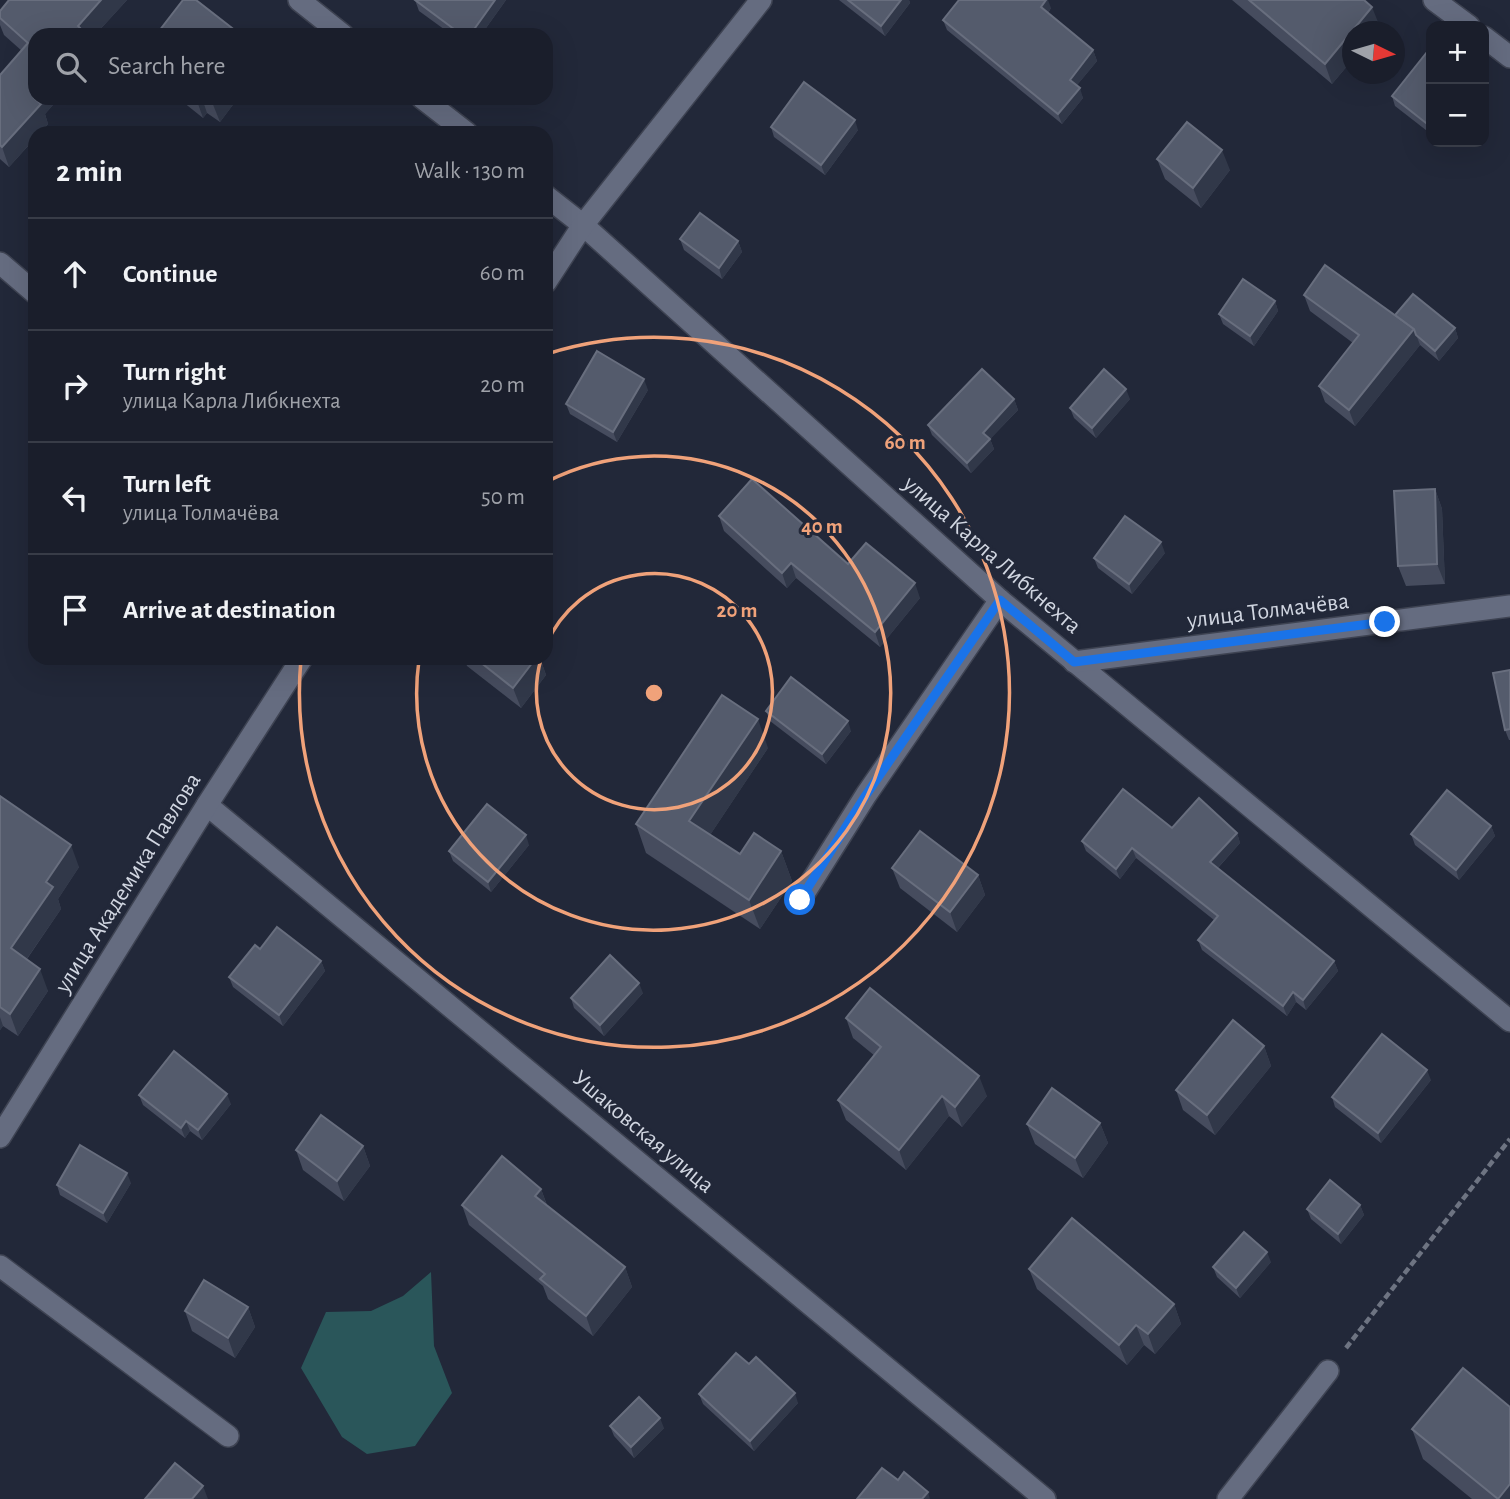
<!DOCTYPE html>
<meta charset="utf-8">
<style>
body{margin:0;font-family:"Alegreya Sans",sans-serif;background:#232733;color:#f1f3f6}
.controls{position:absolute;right:21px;top:21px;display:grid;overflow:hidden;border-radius:14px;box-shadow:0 7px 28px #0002}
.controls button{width:63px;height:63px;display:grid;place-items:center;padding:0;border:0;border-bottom:2px solid #383c47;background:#1a1e2b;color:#f1f3f6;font:35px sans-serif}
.compass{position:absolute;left:1342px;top:21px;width:63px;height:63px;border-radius:50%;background:#1a1e2b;box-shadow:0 7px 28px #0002;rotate:95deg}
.stop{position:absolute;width:21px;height:21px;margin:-16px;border:5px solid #1a73e8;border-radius:50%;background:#fff}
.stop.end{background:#1a73e8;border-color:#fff;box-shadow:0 2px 7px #0008}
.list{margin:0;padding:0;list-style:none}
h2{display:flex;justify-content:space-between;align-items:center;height:91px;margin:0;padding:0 28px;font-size:30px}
h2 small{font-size:23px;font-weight:400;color:#9fa2a9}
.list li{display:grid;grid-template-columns:46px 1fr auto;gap:21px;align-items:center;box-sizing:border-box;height:112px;padding:0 28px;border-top:2px solid #383c47}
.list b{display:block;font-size:26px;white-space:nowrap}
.list p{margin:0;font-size:23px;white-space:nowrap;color:#9fa2a9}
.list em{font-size:23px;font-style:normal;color:#9fa2a9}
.icon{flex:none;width:38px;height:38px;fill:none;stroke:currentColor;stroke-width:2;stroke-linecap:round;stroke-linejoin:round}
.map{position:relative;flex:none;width:1510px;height:1499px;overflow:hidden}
.search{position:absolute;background:#1a1e2b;box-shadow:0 7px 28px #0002;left:28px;top:28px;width:525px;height:77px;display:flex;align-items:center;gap:18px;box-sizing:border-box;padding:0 24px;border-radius:21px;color:#9fa2a9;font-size:26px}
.panel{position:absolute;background:#1a1e2b;box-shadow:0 7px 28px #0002;left:28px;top:126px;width:525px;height:539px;border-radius:21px}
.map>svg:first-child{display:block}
.water{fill:#2a565a}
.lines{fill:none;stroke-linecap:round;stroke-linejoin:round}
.minor-casing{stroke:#3e4352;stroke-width:24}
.path{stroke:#6e7482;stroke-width:4.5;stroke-dasharray:7 3.5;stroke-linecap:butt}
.minor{stroke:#656c80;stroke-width:21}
.wall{fill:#464c5e}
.shaded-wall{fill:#313849}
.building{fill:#545b6c;stroke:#686e7e;stroke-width:2}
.route{stroke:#1a73e8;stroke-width:9}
.ring{fill:none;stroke:#f0a27a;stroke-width:3.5}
.labels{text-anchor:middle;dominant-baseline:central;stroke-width:6;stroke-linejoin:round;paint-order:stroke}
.street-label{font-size:24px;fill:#d1d6e1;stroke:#222839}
.centre{fill:#f0a27a;stroke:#222839;stroke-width:3.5}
.ring-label{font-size:21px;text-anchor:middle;font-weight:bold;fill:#f0a27a;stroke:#222839;stroke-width:6;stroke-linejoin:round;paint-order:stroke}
</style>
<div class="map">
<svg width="1510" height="1499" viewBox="0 0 1510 1499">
<rect width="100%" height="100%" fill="#222839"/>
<path class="water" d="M431,1272l3,74 18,47 -37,53 -48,8 -25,-17 -41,-69 25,-56 45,-1 32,-15z"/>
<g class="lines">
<g class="minor-casing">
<g id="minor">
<path d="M299,0l44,35"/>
<path d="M1434,0l35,26"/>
<path d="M1484,37l26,20"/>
<path d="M422,98l45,35"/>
<path d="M546,196l37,29 417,375 510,421"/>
<path d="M0,263l35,30"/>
<path d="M546,282l37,-57 178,-225"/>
<path d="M1074,662l436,-56"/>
<path d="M207,805l838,694"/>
<path d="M800,900l66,-105 134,-195"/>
<path d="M0,1137l207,-332 95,-147"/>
<path d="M0,1266l228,170"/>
<path d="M1228,1499l100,-128"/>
</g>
</g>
<path class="path" d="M1346,1348l164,-209"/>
<use href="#minor" class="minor"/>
</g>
<g class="wall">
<path d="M9,0h118l-32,35 -60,63h24l-14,16 3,10 -39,43 -9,-8v-84l22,-24 -18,-16 -4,-10v-14z"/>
<path d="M415,0h91l-25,35h-29l-33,-24z"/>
<path d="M839,0h70l1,3 -25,33z"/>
<path d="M1232,0h132l16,27 -4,5h-23v27l-21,25z"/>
<path d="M1051,8l-3,5 45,37 4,11 -20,24 6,13 -21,26 -115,-94 -4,-10z"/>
<path d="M1431,47v87l-36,-28 -3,-10z"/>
<path d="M178,98h60l-18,24 -13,-9 -4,5z"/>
<path d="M771,127l87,3 -33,45 -51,-38z"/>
<path d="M1157,159l73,11 -29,38 -36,-29z"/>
<path d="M680,239l58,2 4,11 -20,27 -38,-29z"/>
<path d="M1304,295l151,33 3,10 -19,23 -19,-16 -65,81 -30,-24 -6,-16 34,-43 -43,-32z"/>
<path d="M1275,301l3,10 -24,35 -31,-22 -4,-10z"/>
<path d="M648,390l-31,52 -47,-28 -4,-10z"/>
<path d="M1014,399l4,11 -28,29 4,10 -23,24 -39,-38 -4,-10z"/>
<path d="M1130,399l-34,39 -22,-20 -4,-10z"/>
<path d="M1435,489l7,20 3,75 -39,2 -8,-20z"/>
<path d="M719,516l129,48 72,34 -40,49 -84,-69 -9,10 -63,-57z"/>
<path d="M1165,553l-33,41 -34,-26 -4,-10z"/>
<path d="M464,658h76l6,17 -25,33 -54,-42z"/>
<path d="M1510,670v70h-1l-4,-10z"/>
<path d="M766,711l85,20 -25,33 -56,-43z"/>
<path d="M768,748l-58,87 30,19 41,-3 11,30 -32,48 -114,-76 -10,-29z"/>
<path d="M0,796l79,71 -21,32 3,10 -34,50 21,32 -30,45 -15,-10 -3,4z"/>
<path d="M1491,826l4,10 -36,44 -44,-35 -4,-11z"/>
<path d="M1172,828l65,5 3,10 -22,25 116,93 4,10 -32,39 -10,-8 -9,14 -85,-66 -4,-10 16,-20 -78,-62 -16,21 -34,-28 -4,-10z"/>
<path d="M529,845l-38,47 -38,-31 -4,-10z"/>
<path d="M892,868l86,7 7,20 -28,37 -57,-44z"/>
<path d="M260,949l61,12 4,10 -42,55 -50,-39 -4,-10z"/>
<path d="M643,993l-39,43 -30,-28 -3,-10z"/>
<path d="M846,1018l141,78 -25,31 -13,-11 -43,54 -60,-50 -8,-20 37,-44 -22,-18z"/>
<path d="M1264,1046l7,20 -56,69 -32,-25 -7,-20z"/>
<path d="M1431,1080l-50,63 -46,-36 -3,-10z"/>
<path d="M139,1095l92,9 -29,36 -12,-9 -5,7 -42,-33z"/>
<path d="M1100,1123l8,20 -25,35 -48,-34 -8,-20z"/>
<path d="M363,1146l7,20 -26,35 -41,-31 -7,-20z"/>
<path d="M131,1183l-24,40 -47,-28 -3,-10z"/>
<path d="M541,1189l6,16 78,62 7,20 -39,49 -45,-37 -5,-13 -74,-61 -7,-20z"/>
<path d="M1360,1205l4,10 -23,29 -30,-25 -4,-10z"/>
<path d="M1271,1262l-31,36 -23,-21 -4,-10z"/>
<path d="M1029,1269l145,35 7,20 -26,30 -11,-9 -17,20 -90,-76z"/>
<path d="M248,1307l7,20 -20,31 -43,-27 -7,-20z"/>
<path d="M749,1364l49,39 -44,48 -51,-47 -4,-10z"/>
<path d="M610,1426l54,2 -30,30 -20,-22z"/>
<path d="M1412,1429l98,70h-38l-49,-40z"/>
</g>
<g class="shaded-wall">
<path d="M101,0h26l-32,35h-14l-3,-9z"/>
<path d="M495,0h11l-25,35h-11z"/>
<path d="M901,0h8l1,3 -25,33 -4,-10z"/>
<path d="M1046,0h2l3,8 -6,9 -4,-10z"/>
<path d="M1372,7l8,20 -4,5h-23v27l-21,25 -7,-20z"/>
<path d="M1093,50l4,11 -24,29 -3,-10z"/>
<path d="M1080,88l3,10 -21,26 -4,-10z"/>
<path d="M35,97v1h24l-14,16 3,10 -8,9h-5v5l-26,29 -7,-20z"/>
<path d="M196,98h6l5,15 -4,5z"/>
<path d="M215,98h23l-18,24 -8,-20z"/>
<path d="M855,120l3,10 -33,45 -4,-10z"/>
<path d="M1222,150l8,20 -29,38 -8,-20z"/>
<path d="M738,241l4,11 -20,27 -3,-11z"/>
<path d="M1275,301l3,10 -24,35 -4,-10z"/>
<path d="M1455,328l3,10 -19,23 -4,-10z"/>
<path d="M1414,329l6,16 -65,81 -6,-16z"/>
<path d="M644,379l4,11 -31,52 -4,-10z"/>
<path d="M1126,389l4,10 -34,39 -4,-10z"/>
<path d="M1014,399l4,11 -32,33 -3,-10z"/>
<path d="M990,439l4,10 -23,24 -4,-10z"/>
<path d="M1435,489l7,20 3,75 -8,-20z"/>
<path d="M1161,542l4,11 -33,41 -3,-10z"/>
<path d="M791,563l5,15 -9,10 -5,-15z"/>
<path d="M915,583l5,15 -40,49 -5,-15z"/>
<path d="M536,658h4l6,17 -25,33 -8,-20z"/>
<path d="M758,719l10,29 -68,102 -11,-29z"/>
<path d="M848,721l3,10 -25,33 -4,-10z"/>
<path d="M1491,826l4,10 -36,44 -3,-10z"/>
<path d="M1237,833l3,10 -26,29 -4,-10z"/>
<path d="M526,835l3,10 -38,47 -3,-10z"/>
<path d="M71,845l8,22 -21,32 3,10 -42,61 -8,-22 35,-66z"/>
<path d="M1132,848l4,10 -16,21 -4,-10z"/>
<path d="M781,851l11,30 -32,48 -11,-29z"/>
<path d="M978,875l7,20 -28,37 -7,-20z"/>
<path d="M321,961l4,10 -42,55 -4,-11z"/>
<path d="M1334,961l4,10 -32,39 -3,-10z"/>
<path d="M40,969l8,22 -30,45 -8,-22z"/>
<path d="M639,983l4,10 -39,43 -4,-11z"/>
<path d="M1293,992l3,10 -9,14 -4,-10z"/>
<path d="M0,1017l3,9 -3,4z"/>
<path d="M1264,1046l7,20 -56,69 -8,-20z"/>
<path d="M1427,1070l4,10 -50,63 -3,-10z"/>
<path d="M979,1076l8,20 -25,31 -7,-20z"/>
<path d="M227,1094l4,10 -29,36 -4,-10z"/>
<path d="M942,1096l7,20 -43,54 -7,-20z"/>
<path d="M186,1121l4,10 -5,7 -4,-10z"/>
<path d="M1100,1123l8,20 -25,35 -8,-20z"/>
<path d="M363,1146l7,20 -26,35 -7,-20z"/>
<path d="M127,1173l4,10 -24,40 -4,-10z"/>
<path d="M541,1189l7,20 -13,-13z"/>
<path d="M1360,1205l4,10 -23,29 -3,-10z"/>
<path d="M1267,1252l4,10 -31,36 -4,-10z"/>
<path d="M625,1267l7,20 -39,49 -7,-20z"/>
<path d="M1174,1304l7,20 -26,30 -7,-20z"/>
<path d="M248,1307l7,20 -20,31 -7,-20z"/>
<path d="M1136,1325l8,20 -17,20 -8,-20z"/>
<path d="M795,1393l3,10 -44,48 -4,-10z"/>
<path d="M660,1418l4,10 -30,30 -3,-11z"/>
<path d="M1510,1484v15h-12z"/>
<path d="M203,1486l5,13h-16z"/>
<path d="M928,1492l2,7h-8z"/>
</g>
<g class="building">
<path d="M9,0h92l-23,26 9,9h-52v62l-1,1 7,6 -39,43 -2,-2v-70l28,-32 -28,-25v-7z"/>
<path d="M183,0h13l45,35h-85z"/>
<path d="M415,0h80l-25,35h-8z"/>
<path d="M848,0h53l-20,26z"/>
<path d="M959,0h87l-5,7 52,43 -23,30 10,8 -22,26 -115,-94z"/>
<path d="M1249,0h115l8,7 -47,57z"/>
<path d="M1431,47v80l-39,-31z"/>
<path d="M804,82l51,38 -34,45 -50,-38z"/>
<path d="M207,98h8l-3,4z"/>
<path d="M1187,122l35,28 -29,38 -36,-29z"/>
<path d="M700,213l38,28 -19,27 -39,-29z"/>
<path d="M1325,265l89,64 -65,81 -30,-24 40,-51 -55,-40z"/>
<path d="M1243,279l32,22 -25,35 -31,-22z"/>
<path d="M1413,294l42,34 -20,23 -19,-16 -2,-6 -19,-14z"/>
<path d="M597,351l47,28 -31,53 -47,-28z"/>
<path d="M982,369l32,30 -31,34 7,6 -23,24 -39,-38z"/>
<path d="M1104,369l22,20 -34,39 -22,-20z"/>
<path d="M752,479l96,85 18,-21 49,40 -40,49 -84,-69 -9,10 -63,-57z"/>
<path d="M1435,489l2,75 -39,2 -4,-75z"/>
<path d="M1125,516l36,26 -32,42 -35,-26z"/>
<path d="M475,658h61l-23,30z"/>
<path d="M1510,670v59l-5,1 -12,-57z"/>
<path d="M791,677l57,44 -26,33 -56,-43z"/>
<path d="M722,695l36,24 -69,102 51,33 14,-21 27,18 -32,49 -113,-76z"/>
<path d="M1123,789l49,39 27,-30 38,35 -27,29 124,99 -31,39 -10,-8 -10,14 -85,-66 20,-24 -86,-68 -16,21 -34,-28z"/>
<path d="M1447,790l44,36 -35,44 -45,-36z"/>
<path d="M0,796l71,49 -25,37 7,5 -42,61 29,21 -30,45 -10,-7z"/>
<path d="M487,804l39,31 -38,47 -39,-31z"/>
<path d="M920,831l58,44 -28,37 -58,-44z"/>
<path d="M277,927l44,34 -42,54 -50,-38 26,-32 5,4z"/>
<path d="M610,955l29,28 -39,42 -29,-27z"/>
<path d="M870,988l109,88 -24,31 -13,-11 -43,54 -61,-50 43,-53 -35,-29z"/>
<path d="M1233,1020l31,26 -57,69 -31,-25z"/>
<path d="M1382,1034l45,36 -49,63 -46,-36z"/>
<path d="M174,1051l53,43 -29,36 -12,-9 -5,7 -42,-33z"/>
<path d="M1052,1088l48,35 -25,35 -48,-34z"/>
<path d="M321,1115l42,31 -26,35 -41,-31z"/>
<path d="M80,1145l47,28 -24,40 -46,-28z"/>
<path d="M502,1156l39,33 -6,7 90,71 -39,49 -46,-37 5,-5 -83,-69z"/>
<path d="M1330,1180l30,25 -22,29 -31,-25z"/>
<path d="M1072,1218l102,86 -26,30 -12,-9 -17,20 -90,-76z"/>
<path d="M1244,1232l23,20 -31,36 -23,-21z"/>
<path d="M204,1280l44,27 -20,31 -43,-27z"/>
<path d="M736,1353l13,11 7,-7 39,36 -45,48 -51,-47z"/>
<path d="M1463,1368l47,39v77l-12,15 -86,-70z"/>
<path d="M639,1397l21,21 -29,29 -21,-21z"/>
<path d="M175,1463l28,23 -11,13h-47z"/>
<path d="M882,1468l16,12 6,-8 24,20 -6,7h-65z"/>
</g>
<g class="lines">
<path class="route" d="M800,900l66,-105 134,-195 74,62 311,-40"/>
</g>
<g class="ring">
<path d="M546 645A118 118 0 1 1 541 659"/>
<path d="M546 482A237 237 0 1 1 419 660"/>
<path d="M547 354A355 355 0 1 1 301 659"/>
</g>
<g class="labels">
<g class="street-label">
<text transform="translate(992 555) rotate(41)">улица Карла Либкнехта</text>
<text transform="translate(1268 611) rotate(-7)">улица Толмачёва</text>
<text transform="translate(128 883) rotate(-58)">улица Академика Павлова</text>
<text transform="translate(643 1132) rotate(40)">Ушаковская улица</text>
</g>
</g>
<circle cx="654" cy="693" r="10" class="centre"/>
<g class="ring-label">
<text x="905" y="449">60 m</text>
<text x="822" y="533">40 m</text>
<text x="737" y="617">20 m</text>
</g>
</svg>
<div class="controls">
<button>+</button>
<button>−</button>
</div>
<svg class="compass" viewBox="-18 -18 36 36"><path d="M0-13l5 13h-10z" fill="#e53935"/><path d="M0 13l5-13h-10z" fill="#9fa2a9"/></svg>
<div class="stop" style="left:800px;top:900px"></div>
<div class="stop end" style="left:1385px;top:622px"></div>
<div class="search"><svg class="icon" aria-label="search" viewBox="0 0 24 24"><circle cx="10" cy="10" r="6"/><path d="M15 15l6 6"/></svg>Search here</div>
<section class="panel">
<h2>2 min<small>Walk · 130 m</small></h2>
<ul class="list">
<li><svg class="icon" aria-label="ahead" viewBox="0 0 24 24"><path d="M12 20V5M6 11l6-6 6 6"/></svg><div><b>Continue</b></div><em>60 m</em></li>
<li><svg class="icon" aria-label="right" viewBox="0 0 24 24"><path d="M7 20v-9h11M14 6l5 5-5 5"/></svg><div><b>Turn right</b><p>улица Карла Либкнехта</p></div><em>20 m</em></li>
<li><svg class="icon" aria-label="left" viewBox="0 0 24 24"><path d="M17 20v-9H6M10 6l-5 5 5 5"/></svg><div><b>Turn left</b><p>улица Толмачёва</p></div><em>50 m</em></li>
<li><svg class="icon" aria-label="arrive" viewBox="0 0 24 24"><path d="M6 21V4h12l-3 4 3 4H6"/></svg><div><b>Arrive at destination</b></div></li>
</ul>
</section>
</div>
